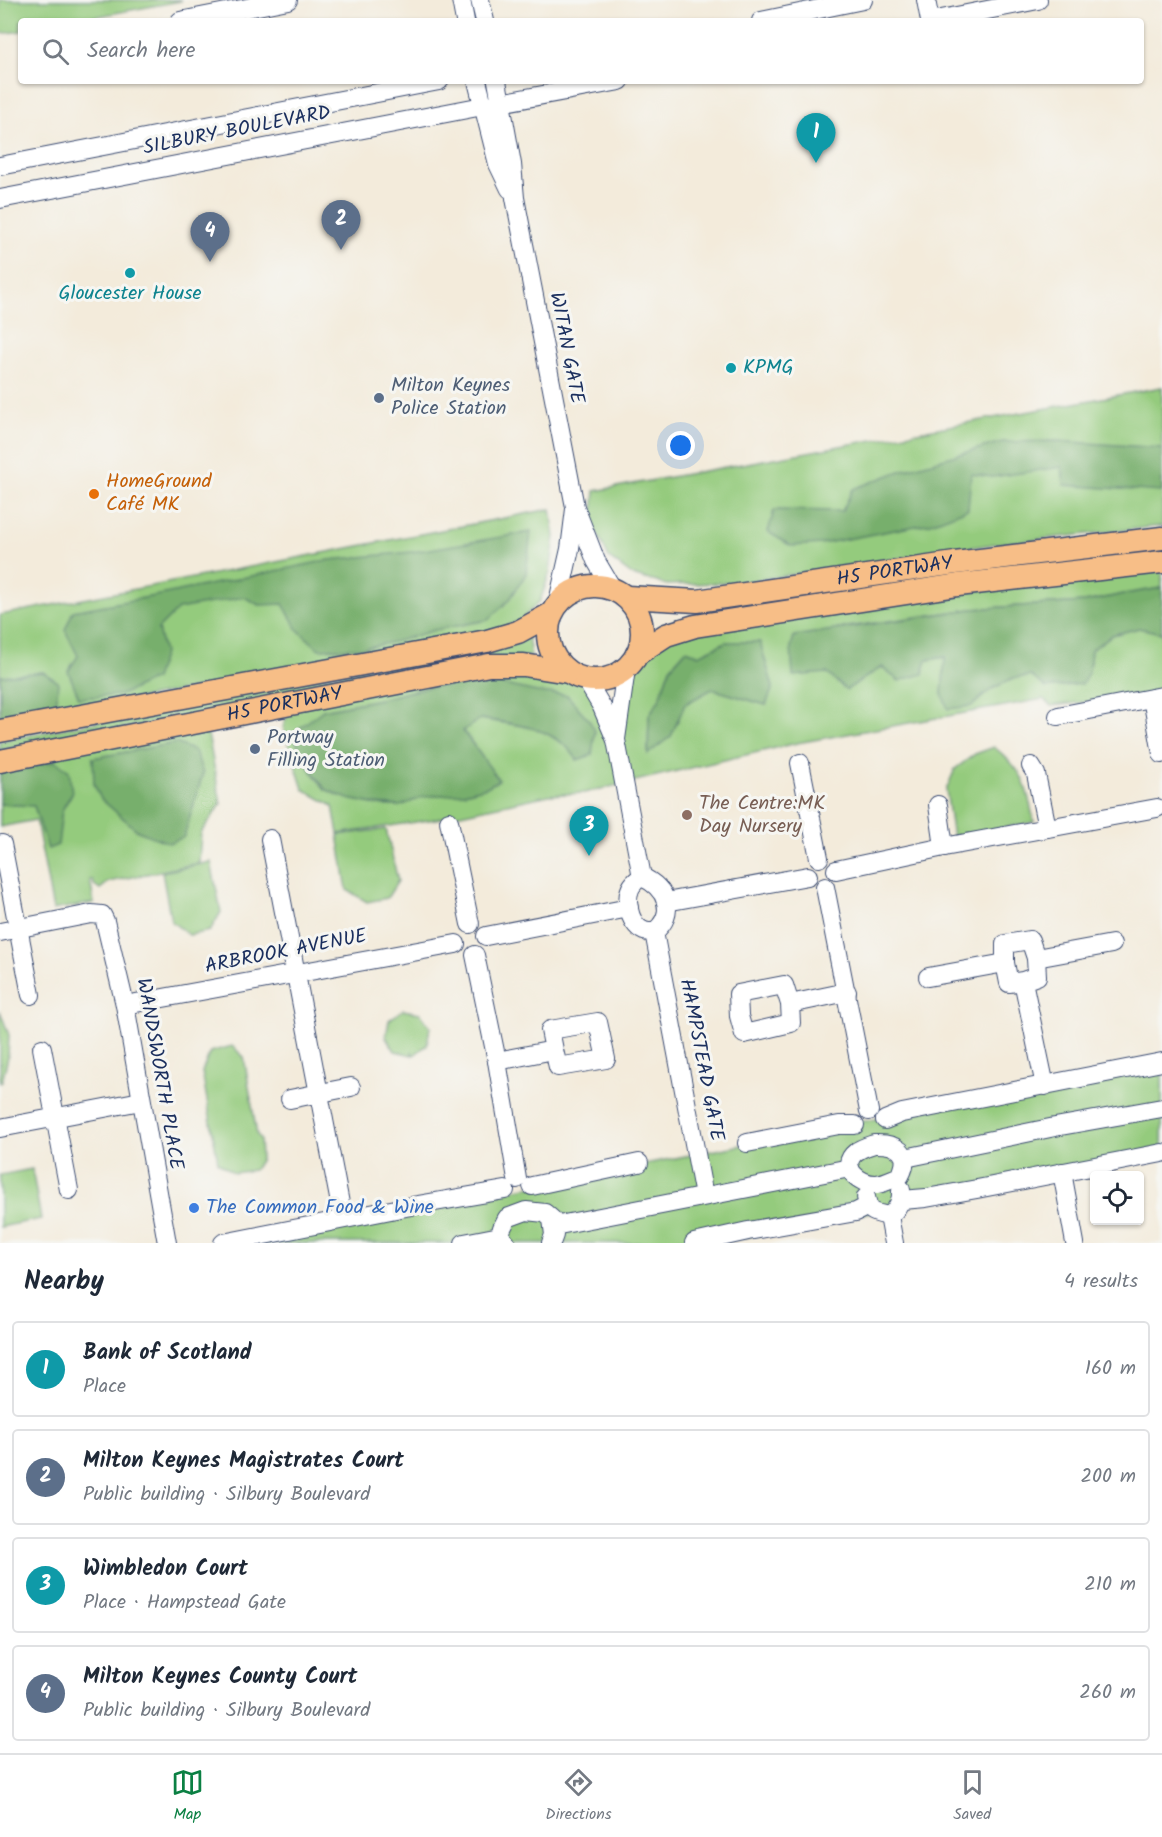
<!DOCTYPE html>
<meta charset="utf-8">
<style>
body{margin:0;font-family:Kalam,sans-serif;background:#f6f6f7;color:#1f2937}
.controls{position:absolute;right:18px;bottom:18px;display:grid;overflow:hidden;border-radius:6px;box-shadow:0 2px 4px #0004}
.controls button{width:54px;height:54px;display:grid;place-items:center;padding:0;border:0;border-bottom:2px solid #e0e1e3;background:#fff;color:#1f2937;font:30px sans-serif}
.you{position:absolute;left:681px;top:446px;width:21px;height:21px;margin:-15px;border:4px solid #fff;border-radius:50%;background:#1a73e8;box-shadow:0 0 0 9px #1a73e833}
.badge{display:grid;place-items:center;width:39px;height:39px;border-radius:50%;background:#0b8043;color:#fff;font-size:20px;font-weight:700}
.pin{position:absolute;translate:-50% -50px;filter:drop-shadow(0 2px 3px #0008)}
.pin::after{content:'';position:absolute;top:32px;width:21px;height:18px;background:inherit;clip-path:polygon(0 0,100% 0,50% 100%)}
.list{margin:0;padding:0;list-style:none}
h2{display:flex;justify-content:space-between;align-items:center;height:78px;margin:0;padding:0 24px;font-size:26px}
h2 small{font-size:20px;font-weight:400;color:#747a83}
.list li{display:grid;grid-template-columns:39px 1fr auto;gap:18px;align-items:center;box-sizing:border-box;height:96px;margin:0 12px 12px;padding:0 12px;border:2px solid #e0e1e3;border-radius:6px}
.list b{display:block;font-size:22px;white-space:nowrap}
.list p{margin:0;font-size:20px;white-space:nowrap;color:#747a83}
.list em{font-size:20px;font-style:normal;color:#747a83}
.icon{flex:none;width:33px;height:33px;fill:none;stroke:currentColor;stroke-width:2;stroke-linecap:round;stroke-linejoin:round}
.map{position:relative;flex:none;width:1162px;height:1243px;overflow:hidden}
.search{position:absolute;background:#fff;box-shadow:0 2px 4px #0004;left:18px;right:18px;top:18px;height:66px;display:flex;align-items:center;gap:15px;box-sizing:border-box;padding:0 21px;border-radius:6px;color:#747a83;font-size:22px}
.sheet{height:510px;background:#fff}
nav{display:flex;justify-content:space-around;align-items:center;box-sizing:border-box;height:84px;border-top:2px solid #e0e1e3;background:#fff;font-size:16px;color:#747a83}
nav a{display:grid;justify-items:center;gap:3px}
nav .on{color:#0b8043}
.map>svg:first-child{display:block}
.green{fill:#94cb7d;stroke:#587d6e;stroke-width:1.5;fill-rule:evenodd}
.forest{fill:#77af6c;stroke:#496f65;stroke-width:1.5}
.lines{fill:none;stroke-linecap:round;stroke-linejoin:round}
.minor-casing{stroke:#3b4b71;stroke-width:20}
.major-casing{stroke:#3b4b71;stroke-width:25}
.minor{stroke:#fff;stroke-width:18}
.major{stroke:#f7be87;stroke-width:22}
.culture-dot{fill:#0f9aa8;stroke:#f6f6f2;stroke-width:2}
.service-dot{fill:#5c6f8a;stroke:#f6f6f2;stroke-width:2}
.food-dot{fill:#e8710a;stroke:#f6f6f2;stroke-width:2}
.education-dot{fill:#8d6e63;stroke:#f6f6f2;stroke-width:2}
.shop-dot{fill:#3f7fe0;stroke:#f6f6f2;stroke-width:2}
.labels{text-anchor:middle;dominant-baseline:central;stroke-width:6;stroke-linejoin:round;paint-order:stroke}
.street-label{font-size:20px;fill:#1b2f5e;stroke:#f6f6f2}
.culture-label{font-size:20px;fill:#0d838f;stroke:#f6f6f2}
.service-label{font-size:20px;fill:#4e5e75;stroke:#f6f6f2;text-anchor:start}
.food-label{font-size:20px;fill:#c56008;stroke:#f6f6f2;text-anchor:start}
.education-label{font-size:20px;fill:#785e54;stroke:#f6f6f2;text-anchor:start}
.shop-label{font-size:20px;fill:#366cbe;stroke:#f6f6f2;text-anchor:start}
</style>
<div class="map">
<svg width="1162" height="1243" viewBox="0 0 1162 1243">
<rect width="100%" height="100%" fill="#f6f6f2"/>
<filter id="ink" filterUnits="userSpaceOnUse"><feTurbulence type="fractalNoise" baseFrequency=".0167" numOctaves="2"/><feDisplacementMap in="SourceGraphic" scale="12" xChannelSelector="R" yChannelSelector="G"/><feConvolveMatrix kernelMatrix="1 2 1 2 8 2 1 2 1" color-interpolation-filters="sRGB"/></filter>
<filter id="wash" filterUnits="userSpaceOnUse"><feTurbulence type="fractalNoise" baseFrequency=".008" numOctaves="4" result="noise"/><feDisplacementMap in="SourceGraphic" scale="24" xChannelSelector="R" yChannelSelector="G"/><feGaussianBlur stdDeviation="1.35" result="paint"/><feColorMatrix in="noise" values="0 0 0 0 0 0 0 0 0 0 0 0 0 0 0 0 0 1.4 0 .05"/><feComposite in="paint" operator="in"/></filter>
<g filter="url(#wash)">
<rect width="100%" height="100%" fill="#f3ebdb"/>
<g class="green">
<path d="M0,0h181v1l-109,20h-51v10l-21,3z"/>
<path d="M1162,387v139l-168,18 -251,38 -76,3 -35,-10 -23,-17 -17,-36 3,-31z"/>
<path d="M551,509l4,28 -5,35 -10,29 -19,19 -32,14 -489,90v-109z"/>
<path d="M1162,564v24l-38,6 -39,8 -113,7 -139,20 49,38 64,-10 -4,37 30,12 18,-16 23,-12 76,-7 2,-21 21,-15 27,-7 23,5v60l-111,13 -7,-7 -247,44 -213,50 -35,2 -107,23 -104,16 -5,-28 -30,-17 -20,-62 8,-23 198,-39 88,12 9,3 29,59 11,-70 40,-34zM726,642l40,63 -54,-16 -27,15 -14,32 -23,17 1,-38 10,-15 11,-32 16,-18 13,5zM429,687l138,8 4,54 -31,-20 -60,-10 -17,11 35,50c-21,14 -46,14 -70,16 -10,1 -17,7 -26,9 -16,4 -63,-6 -76,-16 -7,-5 -18,-24 -25,-33l22,-46 57,-11z"/>
<path d="M528,636l3,20 -531,94v-9z"/>
<path d="M191,724l17,10 13,70 -20,29 -2,30 -90,19 -9,7 -6,-4 -1,-5h-3l4,23 -41,7 -17,-90 -36,7v-23l34,1 15,43 8,-3 5,-35 10,-17 -72,-32zM176,743l27,30 -10,30 -100,-45z"/>
<path d="M994,747c32,25 32,38 40,75l-81,16 -7,-48 9,-21 20,-15z"/>
<path d="M386,829l12,52 -11,17 -20,4 -20,-12 -9,-55z"/>
<path d="M211,862l10,50 -11,19 -21,4 -18,-14 -9,-49z"/>
<path d="M403,1010l17,3 10,14 -3,18 -13,10 -2,-3v3l-17,-4 -9,-14 3,-17z"/>
<path d="M0,1011l9,24 -1,22 -6,25h-2z"/>
<path d="M232,1046l12,11 13,78 3,3 1,21 -7,11 -20,3 -16,-11 -16,-90 8,-20z"/>
<path d="M1162,1063v92l-446,88h-489l305,-57z"/>
<path d="M32,1169l9,50 -41,8v-52z"/>
</g>
<g class="forest">
<path d="M1057,441l105,7v44l-98,-7 -2,-18 -70,10 -21,-3 -3,35 -37,14 -110,21 -30,2 -23,-14 6,-22 68,1 11,-22 47,-18 102,-29z"/>
<path d="M531,532l-5,42 -16,25 -22,21 -53,10 -37,11 -34,7 -45,1 -21,-19 -15,-26 -24,1 -15,-8 -66,12 -20,20 6,24 -9,26 -34,16 -42,3 -11,-27 10,-15 -13,-26 8,-19 87,-16 169,-35 83,-8z"/>
<path d="M1162,588v45l-23,-5 -27,7 -21,15 -2,21 -7,13 -36,4 -15,-12 -18,2 -23,12 -18,16 -24,3 -6,-15 3,-37 -18,3 -4,14 -24,7 -17,-14 -36,23 -19,-17 -34,3 -2,-29 3,-11 178,-27 113,-7 39,-8z"/>
<path d="M726,642h34l13,45 -7,18 -54,-16 -27,15 -14,32 -23,18 1,-39 10,-15 11,-32 16,-18 13,5z"/>
<path d="M43,672l15,10 -2,28 -56,10v-44z"/>
<path d="M491,682l46,10 30,3 22,25 6,11 -3,24 -15,5c-19,-33 -62,-36 -97,-41l-17,12 36,49 -12,7 -23,6 -41,4 -23,9 -26,-2 -26,-5 -23,-10 -24,-33 -8,-23 30,-23 57,-11 49,-12z"/>
<path d="M176,743l19,8 8,22 -19,64 -15,6 -31,-12 -37,-32 -7,-15 -1,-26z"/>
<path d="M55,761l14,10 3,22 -10,17 -4,35 -10,4 -14,-43 -34,-2v-33z"/>
</g>
</g>
<g filter="url(#ink)">
<g class="lines">
<g class="minor-casing">
<g id="minor">
<path d="M461,0l4,21"/>
<path d="M480,0l5,21"/>
<path d="M926,0l4,21"/>
<path d="M180,21l108,-21"/>
<path d="M761,21l102,-21"/>
<path d="M931,21l107,-21"/>
<path d="M477,81l21,83 12,25"/>
<path d="M497,81l15,83 3,34 60,309 21,54 16,27"/>
<path d="M0,166l439,-85"/>
<path d="M0,199l483,-93 137,-25"/>
<path d="M558,602l12,-53 5,-40"/>
<path d="M586,680l16,27 14,33 26,137"/>
<path d="M1152,698l10,56"/>
<path d="M1058,716l104,-20"/>
<path d="M616,739l10,-70"/>
<path d="M800,763l19,95"/>
<path d="M1031,766l5,8 11,54"/>
<path d="M938,805l6,42"/>
<path d="M449,821l21,103"/>
<path d="M270,839l73,380"/>
<path d="M2,844l29,151"/>
<path d="M836,870l108,-23 213,-39"/>
<path d="M642,877c25,11 35,37 12,55 -4,0 -7,0 -10,-1 -16,-7 -21,-36 -10,-48 2,-3 5,-4 8,-6z"/>
<path d="M825,887l44,224"/>
<path d="M666,902l142,-26"/>
<path d="M0,932l91,-18 11,1 3,6 20,84 42,238"/>
<path d="M654,932l50,264"/>
<path d="M486,936l143,-28"/>
<path d="M475,955l22,106 20,118"/>
<path d="M1036,958l76,-14"/>
<path d="M928,977l77,-14"/>
<path d="M1023,981l14,-5 -1,-18 -6,-18 -25,4v19l4,20 14,-2 22,105"/>
<path d="M790,1004l-6,-19 -46,9 1,22 5,18 47,-11 -1,-19 57,-12"/>
<path d="M125,1005l331,-61"/>
<path d="M42,1048l27,142"/>
<path d="M497,1061l57,-11 -4,-20 48,-8 8,37 -48,8 -4,-17"/>
<path d="M290,1099l61,-12"/>
<path d="M885,1120l17,-7 260,-51"/>
<path d="M0,1128l141,-27"/>
<path d="M747,1143l92,-18h16"/>
<path d="M874,1144c22,-1 39,8 26,32 -8,3 -15,7 -23,8 -18,1 -39,-18 -21,-32 5,-4 12,-6 18,-8z"/>
<path d="M905,1158l150,-31 107,-19"/>
<path d="M1062,1172l13,71"/>
<path d="M532,1186l107,-23"/>
<path d="M866,1197c3,16 8,16 23,19 9,-7 13,-15 12,-26"/>
<path d="M902,1200l24,-2 51,-9 185,-36"/>
<path d="M889,1216l5,27"/>
<path d="M554,1226l296,-58"/>
<path d="M223,1243l183,-36 99,-17"/>
<path d="M464,1243l36,-7"/>
<path d="M506,1243l-6,-7 2,-8 5,-10 19,-7 19,2 7,6 2,16 -3,8"/>
<path d="M694,1243l54,-12 108,-19 12,-6"/>
</g>
</g>
<g class="major-casing">
<g id="major">
<circle cx="595" cy="633" r="47"/>
<path id="s1" d="M627,597l70,4 258,-38 207,-25"/>
<path d="M637,654l29,-19 29,-9 263,-41 204,-23"/>
<path d="M0,731l487,-90 31,-9 33,-18"/>
<path id="s2" d="M0,761l489,-96h35l44,7"/>
</g>
</g>
<use href="#minor" class="minor"/>
<use href="#major" class="major"/>
</g>
</g>
<g class="culture-dot">
<circle cx="130" cy="273" r="6"/>
<circle cx="731" cy="368" r="6"/>
</g>
<g class="service-dot">
<circle cx="379" cy="398" r="6"/>
<circle cx="255" cy="749" r="6"/>
</g>
<circle class="food-dot" cx="94" cy="494" r="6"/>
<circle class="education-dot" cx="687" cy="815" r="6"/>
<circle class="shop-dot" cx="194" cy="1208" r="6"/>
<g class="labels">
<g class="street-label">
<text transform="translate(237 131) rotate(-11)">SILBURY BOULEVARD</text>
<text transform="translate(566 348) rotate(79)">WITAN GATE</text>
<text stroke="none"><textPath href="#s1" startOffset="270">H5 PORTWAY</textPath></text>
<text stroke="none"><textPath href="#s2" startOffset="290">H5 PORTWAY</textPath></text>
<text transform="translate(286 952) rotate(-11)">ARBROOK AVENUE</text>
<text transform="translate(701 1060) rotate(79)">HAMPSTEAD GATE</text>
<text transform="translate(159 1074) rotate(80)">WANDSWORTH PLACE</text>
</g>
<g class="culture-label">
<text x="130" y="294">Gloucester House</text>
<text x="743" y="368" text-anchor="start">KPMG</text>
</g>
<g class="service-label">
<text x="391" y="386">Milton Keynes<tspan x="391" dy="23">Police Station</tspan></text>
<text x="267" y="738">Portway<tspan x="267" dy="23">Filling Station</tspan></text>
</g>
<g class="food-label">
<text x="106" y="482">HomeGround<tspan x="106" dy="23">Café MK</tspan></text>
</g>
<g class="education-label">
<text x="699" y="804">The Centre:MK<tspan x="699" dy="23">Day Nursery</tspan></text>
</g>
<g class="shop-label">
<text x="206" y="1208">The Common Food &amp; Wine</text>
</g>
</g>
</svg>
<div class="controls">
<button><svg class="icon" aria-label="locate" viewBox="0 0 24 24"><circle cx="12" cy="12" r="6"/><path d="M12 2v4M12 18v4M2 12h4M18 12h4"/></svg></button>
</div>
<div class="you"></div>
<div class="pin badge" style="left:816px;top:163px;background:#0f9aa8">1</div>
<div class="pin badge" style="left:341px;top:250px;background:#5c6f8a">2</div>
<div class="pin badge" style="left:589px;top:856px;background:#0f9aa8">3</div>
<div class="pin badge" style="left:210px;top:262px;background:#5c6f8a">4</div>
<div class="search"><svg class="icon" aria-label="search" viewBox="0 0 24 24"><circle cx="10" cy="10" r="6"/><path d="M15 15l6 6"/></svg>Search here</div>
</div>
<section class="sheet">
<h2>Nearby<small>4 results</small></h2>
<ul class="list">
<li><span class="badge" style="background:#0f9aa8">1</span><div><b>Bank of Scotland</b><p>Place</p></div><em>160 m</em></li>
<li><span class="badge" style="background:#5c6f8a">2</span><div><b>Milton Keynes Magistrates Court</b><p>Public building · Silbury Boulevard</p></div><em>200 m</em></li>
<li><span class="badge" style="background:#0f9aa8">3</span><div><b>Wimbledon Court</b><p>Place · Hampstead Gate</p></div><em>210 m</em></li>
<li><span class="badge" style="background:#5c6f8a">4</span><div><b>Milton Keynes County Court</b><p>Public building · Silbury Boulevard</p></div><em>260 m</em></li>
</ul>
</section>
<nav>
<a class="on"><svg class="icon" aria-label="map" viewBox="0 0 24 24"><path d="M3 6l6-2 6 2 6-2v14l-6 2-6-2-6 2zM9 4v14M15 6v14"/></svg>Map</a>
<a><svg class="icon" aria-label="directions" viewBox="0 0 24 24"><path d="M12 3l9 9-9 9-9-9zM9 14v-3h6M13 9l2 2-2 2"/></svg>Directions</a>
<a><svg class="icon" aria-label="saved" viewBox="0 0 24 24"><path d="M7 4h10v16l-5-4-5 4z"/></svg>Saved</a>
</nav>
